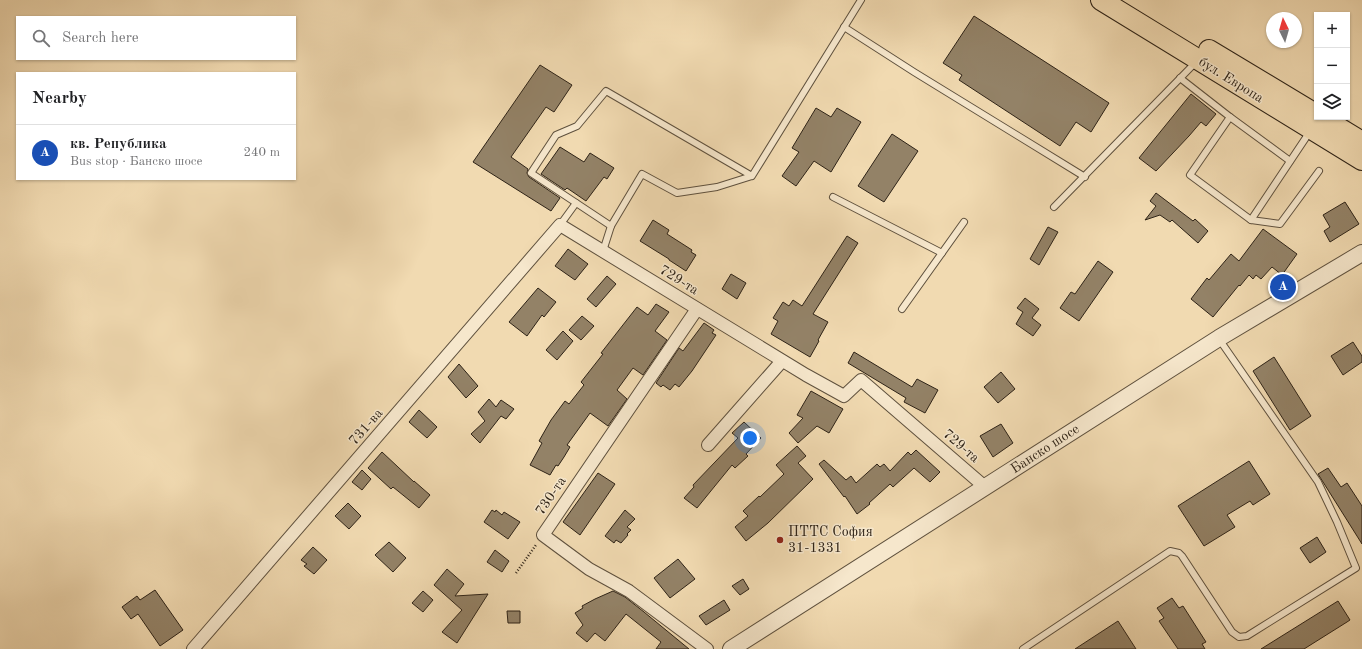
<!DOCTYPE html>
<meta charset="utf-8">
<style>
body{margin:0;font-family:"Old Standard TT",serif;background:#f6f6f6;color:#202124}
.controls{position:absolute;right:12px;top:12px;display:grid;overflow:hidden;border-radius:0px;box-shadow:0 1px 3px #0004}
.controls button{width:36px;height:36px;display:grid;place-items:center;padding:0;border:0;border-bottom:1px solid #e0e0e0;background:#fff;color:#202124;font:20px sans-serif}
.compass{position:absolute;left:1266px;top:12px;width:36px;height:36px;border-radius:50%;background:#fff;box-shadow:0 1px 3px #0004;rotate:355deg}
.you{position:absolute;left:750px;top:438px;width:14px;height:14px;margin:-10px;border:3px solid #fff;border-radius:50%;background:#1a73e8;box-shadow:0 0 0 6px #1a73e833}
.badge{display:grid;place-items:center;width:26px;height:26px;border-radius:50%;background:#db2777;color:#fff;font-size:13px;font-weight:700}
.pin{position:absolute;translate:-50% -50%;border:2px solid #fff;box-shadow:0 1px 4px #0006}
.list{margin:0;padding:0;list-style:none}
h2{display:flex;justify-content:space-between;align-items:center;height:52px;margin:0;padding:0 16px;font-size:17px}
h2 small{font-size:13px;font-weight:400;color:#757577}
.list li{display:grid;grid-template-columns:26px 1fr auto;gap:12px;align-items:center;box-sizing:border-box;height:56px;padding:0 16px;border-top:1px solid #e0e0e0}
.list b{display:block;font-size:15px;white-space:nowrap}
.list p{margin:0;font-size:13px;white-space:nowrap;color:#757577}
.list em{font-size:13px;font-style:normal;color:#757577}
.icon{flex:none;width:22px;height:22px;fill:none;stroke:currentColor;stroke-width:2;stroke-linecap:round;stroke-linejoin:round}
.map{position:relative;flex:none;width:1362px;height:649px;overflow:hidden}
.search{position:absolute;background:#fff;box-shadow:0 1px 3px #0004;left:16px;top:16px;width:280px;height:44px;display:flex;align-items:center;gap:10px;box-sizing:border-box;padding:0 14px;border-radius:0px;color:#757577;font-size:15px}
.panel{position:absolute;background:#fff;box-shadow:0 1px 3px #0004;left:16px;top:72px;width:280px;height:108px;border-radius:0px}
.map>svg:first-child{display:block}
.building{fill:#938267;stroke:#2e2317}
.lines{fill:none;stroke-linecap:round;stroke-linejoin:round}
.service-casing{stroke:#5f513e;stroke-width:8}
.minor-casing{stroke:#5f513e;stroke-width:14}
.tertiary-casing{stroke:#5f513e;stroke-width:18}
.primary-casing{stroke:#2e2317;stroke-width:22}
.path{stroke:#2e2317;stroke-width:2.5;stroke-dasharray:1 2;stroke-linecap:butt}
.service{stroke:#f6e7cc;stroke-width:6}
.minor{stroke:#f6e7cc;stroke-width:12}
.tertiary{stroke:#f6e7cc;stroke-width:16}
.primary{stroke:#f1dab1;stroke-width:20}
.poi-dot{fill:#8f2418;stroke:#f6e7cc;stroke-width:1.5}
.labels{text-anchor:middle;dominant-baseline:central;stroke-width:3;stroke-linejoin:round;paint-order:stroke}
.street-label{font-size:14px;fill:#2e2317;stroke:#f6e7cc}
.poi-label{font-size:14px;fill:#2e2317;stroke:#f6e7cc;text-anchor:start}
</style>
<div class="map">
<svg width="1362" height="649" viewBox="0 0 1362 649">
<rect width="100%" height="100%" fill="#f1dab1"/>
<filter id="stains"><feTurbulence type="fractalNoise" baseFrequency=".005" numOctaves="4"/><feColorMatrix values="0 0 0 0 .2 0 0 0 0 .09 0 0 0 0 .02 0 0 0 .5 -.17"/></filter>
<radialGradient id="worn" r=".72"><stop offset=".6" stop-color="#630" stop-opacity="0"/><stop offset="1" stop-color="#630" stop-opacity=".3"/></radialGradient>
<g class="building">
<path d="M974,16l135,87 -18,29 -15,-10 -16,24 -101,-66 3,-5 -19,-12z"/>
<path d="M540,65l32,20 -18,27 -8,-5 -35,50 17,12 -1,4 2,4 31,21 -9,13 -78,-49z"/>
<path d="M1191,94l25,20 -10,12 -5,-4 -12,14 -33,35 -17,-13z"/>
<path d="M816,108l15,9 6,-9 24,14 -30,50 -17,-11 -18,25 -14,-10 17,-24 -7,-4z"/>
<path d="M892,134l26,17 -34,51 -26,-16z"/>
<path d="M560,147l24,15 6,-9 24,15 -7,11 -3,-2 -18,24 -19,-13 -2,2 -24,-16z"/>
<path d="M1156,193l37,28 2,-2 13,12 -10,12 -26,-23 -2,2 -10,-7 -15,5 11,-14 -6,-5z"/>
<path d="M1345,202l14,22 -29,18 -6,-11 6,-4 -7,-12z"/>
<path d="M653,220l16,10 -2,4 25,16 -1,2 5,3 -10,16 -17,-11v-1l-29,-18z"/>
<path d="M1048,227l10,5 -19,33 -9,-6z"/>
<path d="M1263,229l34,25 -15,21 -10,-8 -11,12 -5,-4 -3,4 -4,-4 -9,11 -1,-1 -26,32 -22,-18 16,-21 2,2 22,-26 8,7z"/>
<path d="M847,236l11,7 -45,71 15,8 -10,18 1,1 -9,16 -39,-23 7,-13 -5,-3 10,-16 6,4 4,-6 9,6z"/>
<path d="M568,249l20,15 -13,16 -20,-14z"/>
<path d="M1098,261l15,11 -34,49 -19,-13 11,-16 4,2z"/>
<path d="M731,274l15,9 -9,16 -15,-10z"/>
<path d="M607,276l9,8 -20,23 -9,-8z"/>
<path d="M538,288l18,14 -12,15 -2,-2 -15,21 -18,-14z"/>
<path d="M1025,298l14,11 -7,9 9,7 -8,11 -17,-12 7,-12 -6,-4z"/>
<path d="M656,304l13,8 -14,19 12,9 -24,35 -10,-7 -16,22 10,9 -19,27 -18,-13 -23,32 3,2 -6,10 -6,9 -2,-1 -6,10 -20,-10 12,-22 -3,-2 12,-21 14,-19 4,3 15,-19 -3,-3 22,-28 -2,-1 36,-46 11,8z"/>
<path d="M582,316l12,10 -13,14 -12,-10z"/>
<path d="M704,323l10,7 -2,3 4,2 -24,36 -13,16 -4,-3 -5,6 -7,-5 -2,2 -5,-4 23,-35 4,3z"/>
<path d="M563,331l10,10 -16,19 -11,-10z"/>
<path d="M1353,342l9,14v6l-19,13 -12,-19z"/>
<path d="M854,352l58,35 5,-8 21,11 -13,23 -21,-11 2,-4 -58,-35z"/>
<path d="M1274,357l37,59 -21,14 -37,-59z"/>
<path d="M459,364l19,22 -12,12 -18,-21z"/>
<path d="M1001,372l14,17 -17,14 -14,-16z"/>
<path d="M811,391l32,18 -14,24 -12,-7 -19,17 -9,-10 14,-15 -6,-3z"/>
<path d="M489,399l7,8 5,-7 13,9 -8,10 -5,-3 -21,27 -9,-9 14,-13 -7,-9z"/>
<path d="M419,410l18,17 -10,11 -18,-16z"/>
<path d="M744,422l17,16 -15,16 2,2 -13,12 -3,-3 -35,43 -13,-10 10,-11 -1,-2 45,-47 -6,-5z"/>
<path d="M1001,424l12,19 -20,14 -13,-21z"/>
<path d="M797,446l9,10 -8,7 15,16 -45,44 -22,18 -11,-14 13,-11 -5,-5 16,-15 1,1 24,-23 -8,-9z"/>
<path d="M916,450l24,22 -10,10 -16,-14 -21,19 -3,-3 -21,19 1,1 -13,10 -12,-18 -1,1 -25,-33 5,-4 22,20 5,-4 5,7 21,-19 3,3 4,-3 6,7 18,-19 3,3z"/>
<path d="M382,452l32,30v-1l16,14 -11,13 -26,-21 -2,2 -23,-21z"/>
<path d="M1249,461l21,33 -17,11 -3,-4 -23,14 8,12 -31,19 -26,-40z"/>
<path d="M1328,468l13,19 6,-4 15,23v38l-44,-70z"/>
<path d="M362,470l9,9 -9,11 -10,-8z"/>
<path d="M598,473l17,11 -35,51 -17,-13z"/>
<path d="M348,503l13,13 -12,13 -14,-13z"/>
<path d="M492,510l3,2 1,-2 6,5 2,-3 16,10 -12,17 -24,-17z"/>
<path d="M625,510l10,9 -8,8 4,3 -4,4 1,1 -7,8 -5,-3 -2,3 -9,-7z"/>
<path d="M1317,537l9,15 -16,11 -10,-15z"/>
<path d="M389,542l17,16 -13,14 -18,-17z"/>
<path d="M313,547l14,13 -13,14 -10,-8 3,-2 -6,-4z"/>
<path d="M495,550l14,11 -7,11 -15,-10z"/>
<path d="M678,559l17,20 -25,19 -16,-20z"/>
<path d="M447,569l17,15 -9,12 33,-2 -31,49 -15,-11 20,-22 -28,-25z"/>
<path d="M743,579l6,10 -9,6 -8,-9z"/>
<path d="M155,590l28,40 -23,16 -22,-32 -7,5 -9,-12 15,-11 3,4z"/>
<path d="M423,591l10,9 -10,12 -11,-9z"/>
<path d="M613,591l12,6 19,15 45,37h-33l5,-7 -35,-28 -21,27 -10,-8 -8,9 -11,-9 7,-8 -8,-12 8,-5 -1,-2 13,-7z"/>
<path d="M1172,598l7,10 4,-2 23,36 -4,2 3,5h-27l-19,-28 5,-3 -7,-10z"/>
<path d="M724,600l6,10 -24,15 -7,-9z"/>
<path d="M1338,601l12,19 -3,2 -43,27h-43z"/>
<path d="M507,611h13v12h-12z"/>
<path d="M1118,621l18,28h-61z"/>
</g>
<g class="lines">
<g class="service-casing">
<g id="service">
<path d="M844,27l70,45 171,105"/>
<path d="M1180,78l50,39 -40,58 61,45 29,4 39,-53"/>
<path d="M1230,117l60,44"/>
<path d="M752,176l-146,-85 -29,35 -21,9 -25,38 80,53 31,-52 35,19 40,-6 35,-11 109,-176"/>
<path d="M833,197l109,56"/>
<path d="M1054,207l142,-145"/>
<path d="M1251,220l60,-90"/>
<path d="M560,225l16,-22"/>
<path d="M603,251l8,-25"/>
<path d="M902,309l62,-87"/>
<path d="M1023,649l147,-98 9,2 3,3 50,76 7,5 8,-1 109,-68 -19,-46 -19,-40 -99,-143"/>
</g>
</g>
<g class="minor-casing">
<g id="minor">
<path d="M697,309l-154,226 46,34 40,22 78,58"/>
<path d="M708,445l74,-84"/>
<path d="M193,649l367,-424 246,150 38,21 17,-16 124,107"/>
</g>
</g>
<g class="tertiary-casing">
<path id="tertiary" d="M731,649l488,-311 143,-85"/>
</g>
<g class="primary-casing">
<g id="primary">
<path d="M1101,0l261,160"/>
<path d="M1209,50l108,65"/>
<path d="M1321,117l41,25"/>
</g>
</g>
<path class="path" d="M516,573l20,-28"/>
<use href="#service" class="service"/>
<use href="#minor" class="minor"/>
<use href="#tertiary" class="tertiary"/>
<use href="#primary" class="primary"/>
</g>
<circle class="poi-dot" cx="780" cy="540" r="4"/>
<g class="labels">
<g class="street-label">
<text transform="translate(1231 80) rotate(32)">бул. Европа</text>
<text transform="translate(679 280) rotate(32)">729-та</text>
<text transform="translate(366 427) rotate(-49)">731-ва</text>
<text transform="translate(961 446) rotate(41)">729-та</text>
<text transform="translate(1045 449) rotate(-33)">Банско шосе</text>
<text transform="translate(551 496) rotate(-56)">730-та</text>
</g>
<g class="poi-label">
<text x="788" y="532">ПТТС София<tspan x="788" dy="16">31-1331</tspan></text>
</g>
</g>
<rect width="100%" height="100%" filter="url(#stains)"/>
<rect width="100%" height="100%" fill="url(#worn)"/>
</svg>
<div class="controls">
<button>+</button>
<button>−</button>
<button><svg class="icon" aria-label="layers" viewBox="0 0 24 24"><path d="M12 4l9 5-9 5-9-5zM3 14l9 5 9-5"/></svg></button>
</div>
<svg class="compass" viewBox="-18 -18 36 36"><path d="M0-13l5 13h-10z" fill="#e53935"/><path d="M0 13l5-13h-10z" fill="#757577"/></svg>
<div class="you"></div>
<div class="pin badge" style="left:1283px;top:287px;background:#1a4fb4">A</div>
<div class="search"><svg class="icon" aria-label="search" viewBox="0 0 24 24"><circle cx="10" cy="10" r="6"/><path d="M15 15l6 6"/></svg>Search here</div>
<section class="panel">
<h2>Nearby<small></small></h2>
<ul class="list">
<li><span class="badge" style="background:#1a4fb4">A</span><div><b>кв. Република</b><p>Bus stop · Банско шосе</p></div><em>240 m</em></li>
</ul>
</section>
</div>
